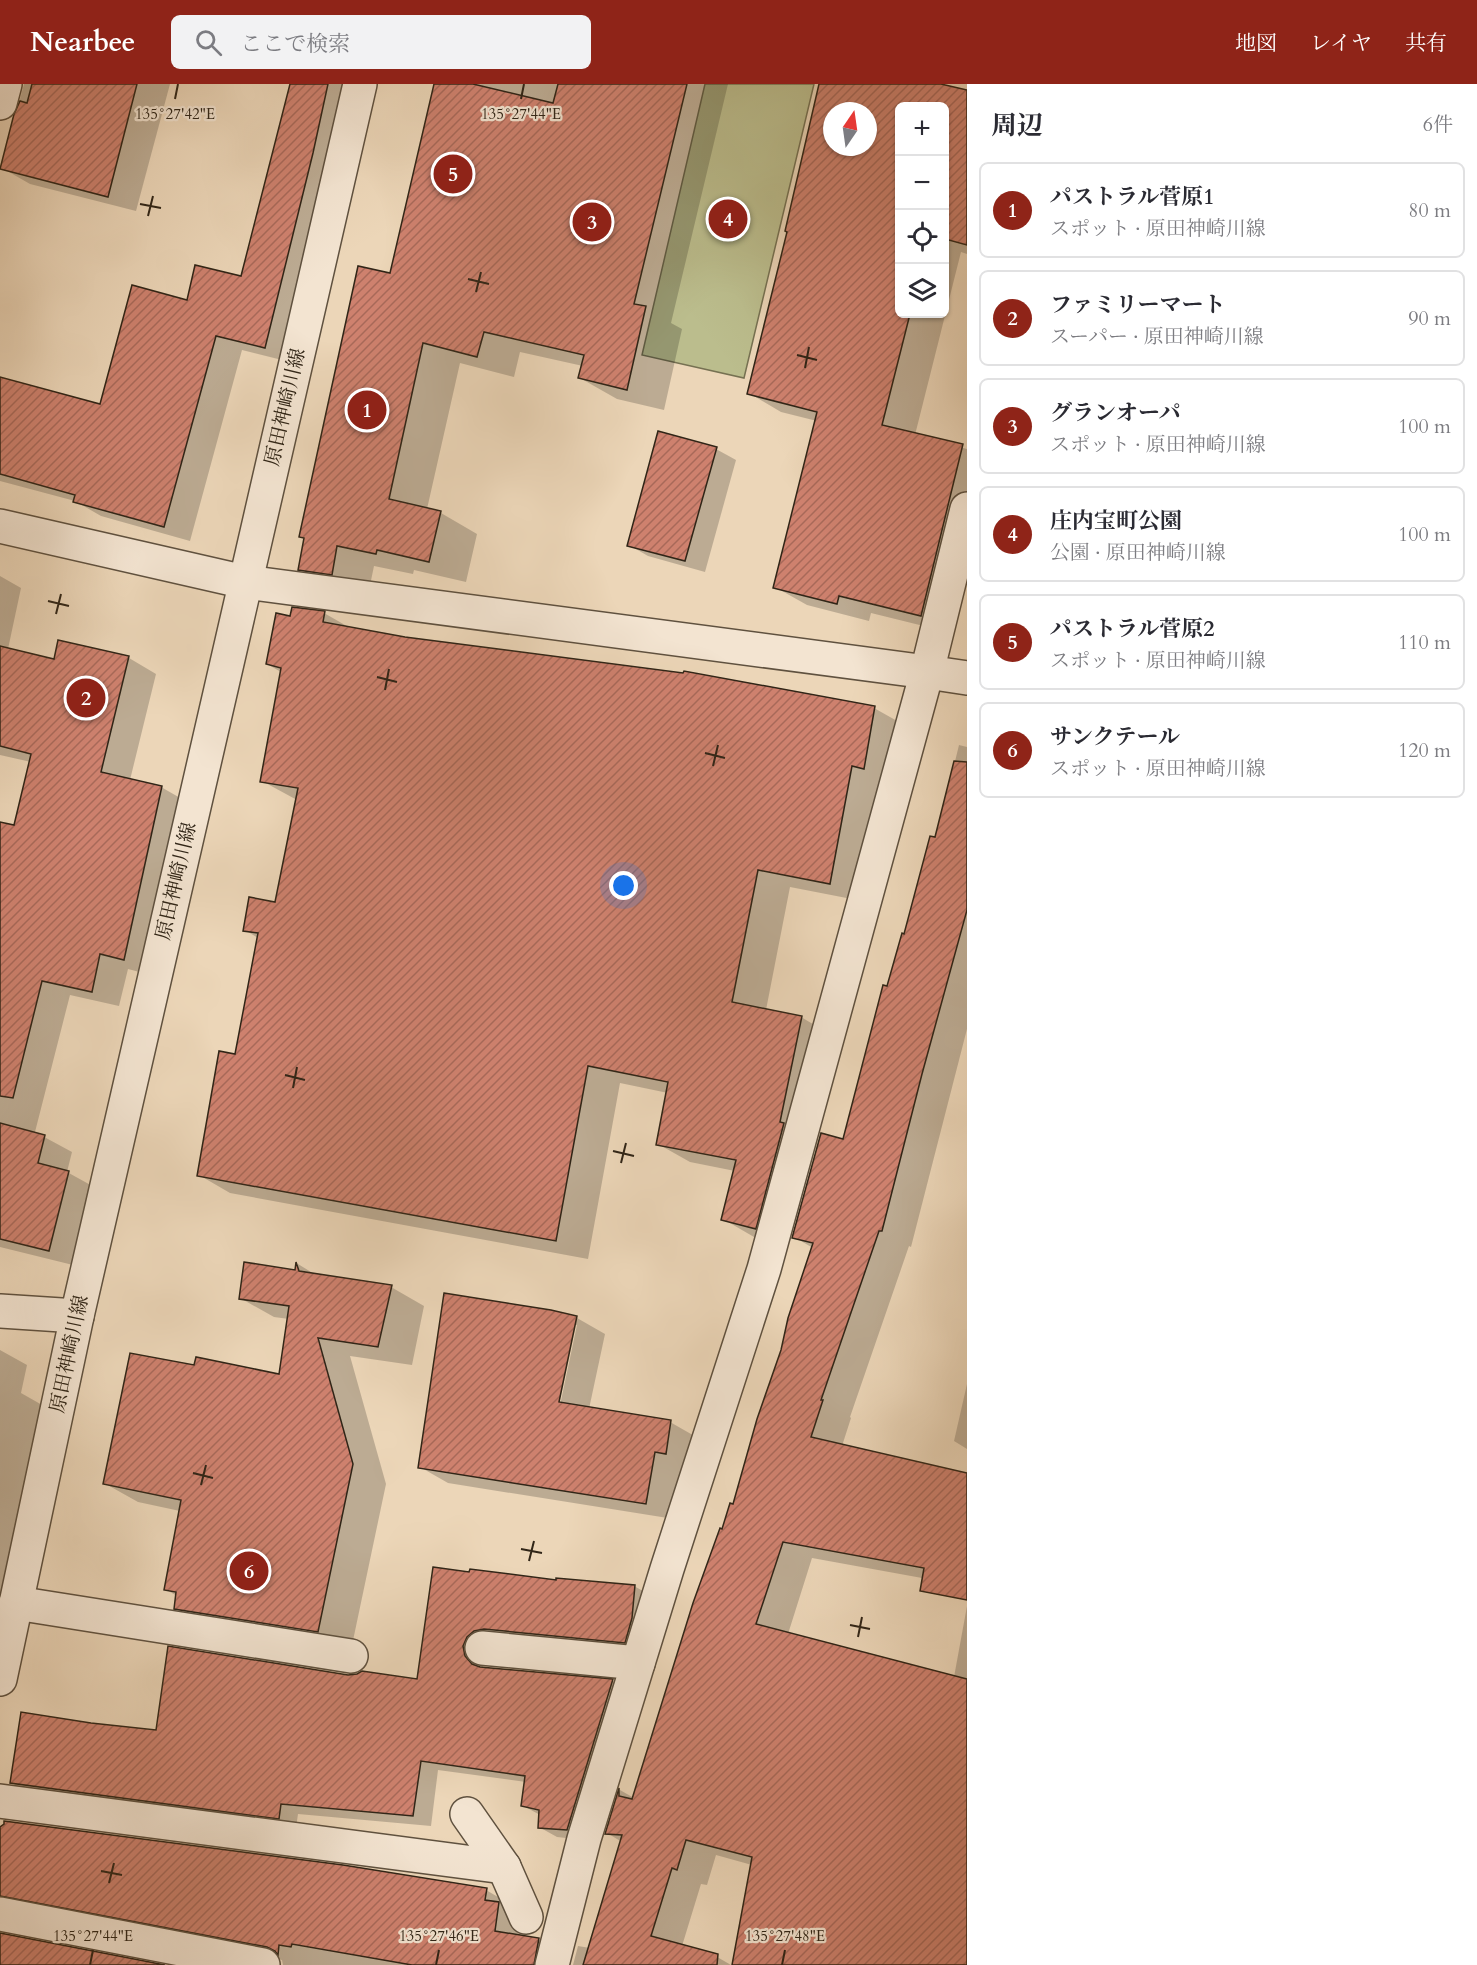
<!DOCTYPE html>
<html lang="ja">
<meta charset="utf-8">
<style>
body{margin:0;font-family:Cardo,"Noto Serif JP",serif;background:#f2f2f3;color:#2b2b33}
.controls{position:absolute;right:18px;top:18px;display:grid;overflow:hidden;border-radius:9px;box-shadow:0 2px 4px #0004}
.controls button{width:54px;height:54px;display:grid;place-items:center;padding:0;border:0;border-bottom:2px solid #e1e1e2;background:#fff;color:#2b2b33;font:30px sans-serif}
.compass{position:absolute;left:823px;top:18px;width:54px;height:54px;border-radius:50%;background:#fff;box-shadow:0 2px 4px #0004;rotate:13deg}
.you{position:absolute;left:624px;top:802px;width:21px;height:21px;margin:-15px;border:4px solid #fff;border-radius:50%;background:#1a73e8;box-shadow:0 0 0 9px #1a73e833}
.badge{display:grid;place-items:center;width:39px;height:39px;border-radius:50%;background:#8f2418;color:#fff;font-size:20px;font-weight:700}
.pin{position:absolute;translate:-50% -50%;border:3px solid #fff;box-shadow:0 2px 6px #0006}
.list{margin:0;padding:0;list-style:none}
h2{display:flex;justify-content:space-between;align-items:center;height:78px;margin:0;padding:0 24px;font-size:26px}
h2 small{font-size:20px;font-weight:400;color:#7c7c81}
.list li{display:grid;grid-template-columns:39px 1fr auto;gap:18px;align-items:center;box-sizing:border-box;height:96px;margin:0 12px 12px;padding:0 12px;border:2px solid #e1e1e2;border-radius:9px}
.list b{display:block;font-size:22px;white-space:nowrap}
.list p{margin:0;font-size:20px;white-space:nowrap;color:#7c7c81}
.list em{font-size:20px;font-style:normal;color:#7c7c81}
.icon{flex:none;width:33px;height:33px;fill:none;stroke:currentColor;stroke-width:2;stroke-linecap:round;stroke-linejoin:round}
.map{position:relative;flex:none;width:967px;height:1881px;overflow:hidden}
header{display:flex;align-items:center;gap:36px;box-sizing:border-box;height:84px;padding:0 30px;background:#8f2418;color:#fff}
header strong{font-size:28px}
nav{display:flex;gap:33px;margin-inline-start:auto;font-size:21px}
.search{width:420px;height:54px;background:#f2f2f3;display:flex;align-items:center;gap:15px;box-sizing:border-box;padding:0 21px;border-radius:9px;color:#7c7c81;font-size:22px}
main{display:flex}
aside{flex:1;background:#fff}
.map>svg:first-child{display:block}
.green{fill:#bbbd8d;stroke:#767152;stroke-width:1.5}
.shadow{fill:#0003;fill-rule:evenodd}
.building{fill:url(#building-hatch);stroke:#302517;stroke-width:1.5;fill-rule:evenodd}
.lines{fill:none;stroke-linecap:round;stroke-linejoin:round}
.minor-casing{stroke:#5f513f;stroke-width:36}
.tertiary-casing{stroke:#5f513f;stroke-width:36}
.minor{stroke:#f3e4d1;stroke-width:33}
.tertiary{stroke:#f3e4d1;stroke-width:33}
.ticks{fill:none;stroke:#302517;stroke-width:2}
.labels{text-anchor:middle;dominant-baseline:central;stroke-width:4.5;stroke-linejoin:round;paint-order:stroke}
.street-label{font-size:20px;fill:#302517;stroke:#f3e4d1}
.ticks-label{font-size:15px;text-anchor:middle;fill:#302517;stroke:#f3e4d1;stroke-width:4.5;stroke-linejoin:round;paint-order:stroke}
</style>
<header>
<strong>Nearbee</strong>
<div class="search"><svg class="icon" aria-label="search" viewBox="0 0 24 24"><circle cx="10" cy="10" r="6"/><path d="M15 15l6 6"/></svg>ここで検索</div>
<nav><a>地図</a><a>レイヤ</a><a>共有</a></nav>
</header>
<main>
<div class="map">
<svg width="967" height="1881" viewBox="0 0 967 1881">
<defs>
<pattern id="building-hatch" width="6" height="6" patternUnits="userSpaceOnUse" patternTransform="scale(1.5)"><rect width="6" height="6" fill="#ce816e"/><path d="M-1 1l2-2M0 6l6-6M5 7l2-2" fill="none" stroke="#a86959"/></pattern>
</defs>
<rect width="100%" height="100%" fill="#ecd6b8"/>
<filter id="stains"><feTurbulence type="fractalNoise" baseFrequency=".00333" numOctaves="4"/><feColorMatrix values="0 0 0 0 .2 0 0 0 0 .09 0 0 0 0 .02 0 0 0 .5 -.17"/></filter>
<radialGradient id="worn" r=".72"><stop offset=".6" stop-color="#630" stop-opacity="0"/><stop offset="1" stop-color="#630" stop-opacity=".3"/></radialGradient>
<path class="green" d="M705,0h109l-70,294 -102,-23z"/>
<g class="shadow">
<path d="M24,0h146l-34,127 -106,-27 -28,-16z"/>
<path d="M292,0h66l-68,278 -48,-12 -52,191 -89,-25 -26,-15 -75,-20v-103l101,28 87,-104 54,-24z"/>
<path d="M436,0h292l-57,239 11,6 -18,81 -47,-11 -37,-21 3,-12 -63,-14 -6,25 -54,-14 -33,146 14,4 36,21 -11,48 -52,-12 -1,4 -39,-8 -6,29 -31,-4 -37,-22 6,-30 -5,-3 91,-261z"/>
<path d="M821,0h114l32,8v162l-6,-2 -46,183 52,14v125l-15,59 -81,-20 -2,8 -62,-16 -32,-18 42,-166 -36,-9 -32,-19 39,-161zM900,22h44v208h-44zM832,27h36v36h-36z"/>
<path d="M716,365l20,11 -31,112 -57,-16 -19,-11z"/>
<path d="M0,492l21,12 -13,61 47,11 5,-18 69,16 27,16 -26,106 31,7 28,16 -38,172 -23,-6 -9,37 -49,-11 -35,137 37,20 -5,20 29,16 -19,78 -77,-19v-424l16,4 15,-65 -31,-7z"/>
<path d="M324,529l28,16 53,10 469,69 32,18 -44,175 -72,-14 -24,123 35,7 32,19 -21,104 4,3 -28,103 -34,-9 -31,-18 12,-48 -45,-9 -32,-18 10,-51 -48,-10 -32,176 -358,-66 -31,-18 37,-119 22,-118 -13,-8 32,-26 20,-104 -35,-19 19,-109 -14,-8 24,-46z"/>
<path d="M959,661l8,2v282l-56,218 -2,-1 -59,171 1,1 -9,28 102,136 -132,-24 -24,76 166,43 13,-71v359h-233l18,-100 -36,-10 -9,30 -6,-1 -19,62 30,8 19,11h-158l5,-19 12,2 32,-106 -15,-9 13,-43 14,8 89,-267 11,-25 79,-258 -19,-11 50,-97 44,-152 48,-149z"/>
<path d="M298,1180l18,11 75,12 33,19 -12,59 -62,-9 36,128 -35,166 -143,-23 -33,-19 2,-12 -12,-7 15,-78 -42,-9 -34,-19 92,-116 84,9 9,-57 -15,-2 -34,-19 56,-26z"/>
<path d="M577,1234l28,16 -16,75 81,13 28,16 -5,31 -10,-2 -9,52 -226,-36 -28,-16zM574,1241h3l-18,85 -3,-1z"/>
<path d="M0,1266l27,15 -6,28 30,17 -51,196z"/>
<path d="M967,1300v65l-13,-8z"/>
<path d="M434,1484l123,14 77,4 18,10 -10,56 -161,4 2,12 130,13 17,10 -45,149 -28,-3 -18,-10 1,-12 -18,-10 4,-23 -88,-12 -7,56 -133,-12 -2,14 -267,-35 -17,-10 79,-58 66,7 191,-56 71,4z"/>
<path d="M0,1745l486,61 29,17 13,14 -3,17 14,2 29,17 -2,8h-283l-1,-5 -250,-48 -32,-18z"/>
</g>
<g class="building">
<path d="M32,0h105l-29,113 -108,-28 14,-55 6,-13 7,2z"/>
<path d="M290,0h38l-15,69 -48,195 -49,-12 -52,191 -91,-25 2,-7 -75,-21v-97l100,27 32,-119 55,15 8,-35 46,11z"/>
<path d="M434,0h39l80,19 5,-19h129l-53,220 12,2 -19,84 -49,-12 6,-23 -100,-23 -7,25 -54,-14 -34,156 52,12 -12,51 -52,-12 -1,4 -39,-8 -5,29 -34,-5 6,-32 -5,-1 59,-271 32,7z"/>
<path d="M819,0h122l26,6v155l-22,-6v-133h-45v208h10l-28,111 81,19 -42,172 -82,-20 -2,8 -64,-16 44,-176 -70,-18 40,-162 -2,-1zM832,27h36v36h-36z"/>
<path d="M658,347l59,16 -32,114 -58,-15z"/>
<path d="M292,523l33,4 -2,11 82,15 278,36 1,-2 191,35 -11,63 -12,-3 -22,118 -72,-14 -26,132 70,14 -22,106 4,1 -28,106 -35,-9 15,-60 -80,-15 12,-63 -80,-16 -32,175 -359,-65 22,-125 16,3 23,-121 -15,-2 6,-34 26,5 23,-114 -38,-6 21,-114 -15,-4 10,-51 14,3z"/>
<path d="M58,556l71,16 -28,116 61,14 -38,174 -24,-6 -8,38 -50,-11 -29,117 -13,-2v-274l14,3 17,-71 -31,-8v-100l54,13z"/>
<path d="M954,677l13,1v148l-45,164 -40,157h-3l-58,169h2l-12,37 156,36v127l-47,-9 4,-23 -141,-26 -27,82 211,55v286h-235l20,-108 -66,-17 -9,30 -5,-2 -21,68 67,18 -1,11h-134l39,-130 -17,-1 14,-46v8l13,3 61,-196 27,-75 2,1 8,-26 3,1 24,-85 24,-69 7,-32 25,-75 -21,-5 29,-105 22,6 40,-154 4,1 15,-53 2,1 26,-98 5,1z"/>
<path d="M0,1039l45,12 -7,28 31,8 -20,80 -49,-12z"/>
<path d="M244,1178l51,8 1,-8 3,9 93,14 -14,62 -60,-9 35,126 -35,168 -144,-23 2,-17 -12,-2 17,-90 -78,-16 27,-131 64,12 2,-8 83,17 10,-68 -50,-7z"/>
<path d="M444,1209l107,17 26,6 -18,86 112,18 -5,34 -11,-2 -9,52 -228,-36z"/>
<path d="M433,1483l36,5 1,-3 86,11v-2l79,7 -3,33 -7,25 -141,-14 -10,2 -7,6 -4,9 2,10 7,8 8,3 133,12 -46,151 -29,-2 1,-18 -18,-4 4,-30 -104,-15 -8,55 -132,-12 -2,15 -269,-36 11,-71 70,11 65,7 12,-84 180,29 9,-1 5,-3 55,8z"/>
<path d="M4,1737l339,44 144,23 -2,12 14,2 -4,29 44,7 -5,27h-122l-120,-21 -1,3 -12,-2 -1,10 -3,-4 -8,-4 -267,-51v-69l4,-3z"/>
<path d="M0,1849l165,32h-165z"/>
</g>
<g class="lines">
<g class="minor-casing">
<g id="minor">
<path d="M0,19l5,-19"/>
<path d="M0,442l245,56 682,90 40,6"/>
<path d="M0,1227l77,5"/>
<path d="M16,1519l335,53"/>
<path d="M482,1564l156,15"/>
<path d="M0,1717l504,66"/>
<path d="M467,1730l37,53 22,50"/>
<path d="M0,1830l263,51"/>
<path d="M552,1881l32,-126 83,-270 97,-300 163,-597 40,-163"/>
</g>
</g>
<g class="tertiary-casing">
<path id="tertiary" d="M0,1595l77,-363 283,-1232"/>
</g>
<use href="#minor" class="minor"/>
<use href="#tertiary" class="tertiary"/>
</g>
<path class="ticks" d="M175,15l3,-15M521,15l3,-15M140,120l21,4M148,132l5,-20M468,195l21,5M476,208l5,-20M797,271l20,5M805,284l4,-21M48,517l21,5M56,530l5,-20M377,593l20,5M385,606l4,-21M705,669l20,5M713,682l5,-21M285,991l20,5M293,1004l4,-21M613,1067l21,5M621,1079l5,-20M193,1389l20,5M201,1401l5,-20M521,1465l21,4M529,1477l5,-20M850,1541l20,4M858,1553l4,-20M101,1787l21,4M109,1799l5,-20M90,1881l3,-15M436,1881l3,-15M782,1881l3,-15"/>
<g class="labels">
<g class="street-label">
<text transform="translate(285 323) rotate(-77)">原田神崎川線</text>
<text transform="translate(176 797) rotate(-77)">原田神崎川線</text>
<text transform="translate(69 1270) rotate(-78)">原田神崎川線</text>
</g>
</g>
<g class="ticks-label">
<text x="175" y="35">135°27'42"E</text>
<text x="521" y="35">135°27'44"E</text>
<text x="93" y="1857">135°27'44"E</text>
<text x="439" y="1857">135°27'46"E</text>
<text x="785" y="1857">135°27'48"E</text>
</g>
<rect width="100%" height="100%" filter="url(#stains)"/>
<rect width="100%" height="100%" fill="url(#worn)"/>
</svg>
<div class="controls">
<button>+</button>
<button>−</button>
<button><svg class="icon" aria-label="locate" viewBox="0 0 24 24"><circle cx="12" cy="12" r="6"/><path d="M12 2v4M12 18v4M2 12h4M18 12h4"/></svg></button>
<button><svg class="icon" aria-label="layers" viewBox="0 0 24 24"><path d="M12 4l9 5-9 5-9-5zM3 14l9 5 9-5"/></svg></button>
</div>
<svg class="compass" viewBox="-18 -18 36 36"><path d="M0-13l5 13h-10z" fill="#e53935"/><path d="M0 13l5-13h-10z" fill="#7c7c81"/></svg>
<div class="you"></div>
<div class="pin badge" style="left:367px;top:326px">1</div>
<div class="pin badge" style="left:86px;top:614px">2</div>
<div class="pin badge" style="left:592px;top:138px">3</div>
<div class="pin badge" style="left:728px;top:135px">4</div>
<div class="pin badge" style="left:453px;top:90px">5</div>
<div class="pin badge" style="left:249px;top:1487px">6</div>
</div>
<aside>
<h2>周辺<small>6件</small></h2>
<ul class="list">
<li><span class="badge">1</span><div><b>パストラル菅原1</b><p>スポット · 原田神崎川線</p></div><em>80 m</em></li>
<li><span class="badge">2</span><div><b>ファミリーマート</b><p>スーパー · 原田神崎川線</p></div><em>90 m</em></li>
<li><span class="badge">3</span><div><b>グランオーパ</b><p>スポット · 原田神崎川線</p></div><em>100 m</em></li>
<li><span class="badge">4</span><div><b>庄内宝町公園</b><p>公園 · 原田神崎川線</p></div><em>100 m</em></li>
<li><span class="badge">5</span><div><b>パストラル菅原2</b><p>スポット · 原田神崎川線</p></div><em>110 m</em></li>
<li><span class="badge">6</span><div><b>サンクテール</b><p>スポット · 原田神崎川線</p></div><em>120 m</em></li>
</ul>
</aside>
</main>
